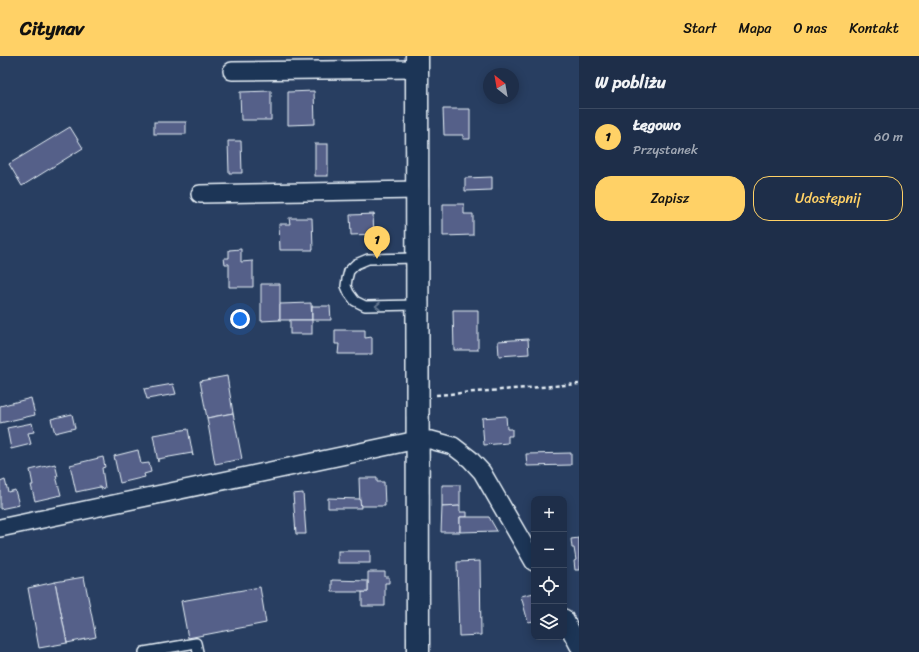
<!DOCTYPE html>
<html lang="pl">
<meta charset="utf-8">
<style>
body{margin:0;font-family:Sriracha,sans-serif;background:#2b3a53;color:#f1f3f6}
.controls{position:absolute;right:12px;bottom:12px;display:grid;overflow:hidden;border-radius:8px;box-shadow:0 2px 10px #0003}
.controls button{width:36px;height:36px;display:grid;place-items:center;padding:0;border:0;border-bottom:1px solid #3c4a61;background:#1e2e49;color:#f1f3f6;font:20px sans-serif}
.compass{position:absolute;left:483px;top:12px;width:36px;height:36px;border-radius:50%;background:#1e2e49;box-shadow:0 2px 10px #0003;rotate:329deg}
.you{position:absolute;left:240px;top:263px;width:14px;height:14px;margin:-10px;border:3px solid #fff;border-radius:50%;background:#1a73e8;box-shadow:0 0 0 6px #1a73e833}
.badge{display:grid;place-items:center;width:26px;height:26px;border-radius:50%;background:#ffd166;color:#111;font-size:13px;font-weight:700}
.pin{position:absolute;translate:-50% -33px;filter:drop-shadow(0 1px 2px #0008)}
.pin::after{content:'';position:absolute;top:21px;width:14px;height:12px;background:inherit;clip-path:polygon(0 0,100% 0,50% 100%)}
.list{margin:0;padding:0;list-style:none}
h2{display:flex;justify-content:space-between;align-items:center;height:52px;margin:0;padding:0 16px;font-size:17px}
h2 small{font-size:13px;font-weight:400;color:#a1a8b4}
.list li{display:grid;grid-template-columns:26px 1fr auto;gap:12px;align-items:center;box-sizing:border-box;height:56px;padding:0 16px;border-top:1px solid #3c4a61}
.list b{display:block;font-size:15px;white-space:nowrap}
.list p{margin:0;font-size:13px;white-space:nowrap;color:#a1a8b4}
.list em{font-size:13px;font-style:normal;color:#a1a8b4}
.actions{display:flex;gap:8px;padding:12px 16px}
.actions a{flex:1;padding:9px 0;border:1px solid #ffd166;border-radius:16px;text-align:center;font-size:14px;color:#ffd166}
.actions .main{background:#ffd166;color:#111}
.icon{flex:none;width:22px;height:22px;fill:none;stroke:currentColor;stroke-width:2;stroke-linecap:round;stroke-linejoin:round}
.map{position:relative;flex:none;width:579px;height:596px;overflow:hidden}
header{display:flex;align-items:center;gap:24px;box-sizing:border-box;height:56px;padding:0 20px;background:#ffd166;color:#111}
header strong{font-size:19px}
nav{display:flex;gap:22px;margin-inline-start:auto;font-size:14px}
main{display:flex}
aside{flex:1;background:#1e2e49}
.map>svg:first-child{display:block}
.building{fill:#556189;stroke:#e8f1f8}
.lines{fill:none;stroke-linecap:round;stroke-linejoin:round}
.lane-casing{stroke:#e8f1f8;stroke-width:12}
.street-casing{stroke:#e8f1f8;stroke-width:20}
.secondary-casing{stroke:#e8f1f8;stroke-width:25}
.path{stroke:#e8f1f8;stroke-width:2.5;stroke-dasharray:4 3;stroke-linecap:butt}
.lane{stroke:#1d3557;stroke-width:9}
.street{stroke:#1d3557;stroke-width:17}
.secondary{stroke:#1d3557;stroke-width:22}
.oneway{stroke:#64778f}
</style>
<header>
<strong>Citynav</strong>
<nav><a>Start</a><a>Mapa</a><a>O nas</a><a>Kontakt</a></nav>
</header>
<main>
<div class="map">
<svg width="579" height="596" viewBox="0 0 579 596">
<rect width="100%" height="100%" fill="#283e61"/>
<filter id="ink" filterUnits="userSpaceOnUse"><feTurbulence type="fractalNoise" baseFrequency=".025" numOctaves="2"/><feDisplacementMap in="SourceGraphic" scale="8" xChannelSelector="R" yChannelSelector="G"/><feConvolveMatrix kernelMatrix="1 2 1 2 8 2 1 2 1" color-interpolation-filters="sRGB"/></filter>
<g filter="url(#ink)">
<g class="building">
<path d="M271,35v29h-30l-1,-28z"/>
<path d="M314,35l1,33 -27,1v-33z"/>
<path d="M443,53h27v30h-7v-4h-19z"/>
<rect x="154" y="66" width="32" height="12"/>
<path d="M70,71l13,21 -61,38 -13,-22z"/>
<path d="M228,85h13l1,32h-13z"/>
<rect x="315" y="88" width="13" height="32"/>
<path d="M492,121v13l-27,1v-13z"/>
<path d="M443,148h21v10h9v21l-30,1z"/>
<path d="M375,158l-2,1 1,19h2l-25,1 -1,-20z"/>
<path d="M289,162h23l1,32h-33l-1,-26h11z"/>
<path d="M241,193v13l12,-1v26h-24v-23h-4l-1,-6h5v-8z"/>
<path d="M261,228h19v36l-19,1z"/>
<path d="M311,247l1,17h-32v-16z"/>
<path d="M312,250h18l1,14h-19z"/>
<path d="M453,254h25v40h-24z"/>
<rect x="290" y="264" width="22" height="14"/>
<path d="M335,274h30v8l7,-1v17h-34l1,-10h-4z"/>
<path d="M528,283l1,15 -30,2 -1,-15z"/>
<path d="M227,320l6,37 -26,5 -7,-37z"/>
<path d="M173,328l3,10 -29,5 -3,-10z"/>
<path d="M31,342l4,17 -35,8v-17z"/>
<path d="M233,357l9,46 -27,5 -8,-46z"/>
<path d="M72,358l3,14 -20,5 -4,-14z"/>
<path d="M506,360l1,13h5v7h-4v7l-24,2 -2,-27z"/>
<path d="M32,367l2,9 -6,1 3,11 -20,5 -4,-21z"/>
<path d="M188,373l5,27 -1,-3 -34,6v3l-5,-27z"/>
<path d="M138,394l3,14 8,-1 2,9 -7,2 1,3 -25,6 -6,-27z"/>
<path d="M571,397v12l-44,1 -1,-12z"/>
<path d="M103,401l2,10 -3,1 3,20 -4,1 -1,-2 -24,5 -6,-27z"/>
<path d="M55,408l3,12h-2l5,19 -26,6 -4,-16h2l-3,-15z"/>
<path d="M359,422h18v4h7l1,24h-25z"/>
<path d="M5,424l3,12 7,-2 4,15 -19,4v-27z"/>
<path d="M442,429h18v21l-18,1z"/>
<path d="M303,437l3,41h-10l-3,-40z"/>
<path d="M328,442l32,1 1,9h-33z"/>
<path d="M460,450v6h7v5h-7v15h-19l1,-25z"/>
<path d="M460,461h29l8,14 -37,1z"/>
<path d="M579,482v32h-4l-1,-9 2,-1 -2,-12h-2l-1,-9z"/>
<rect x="338" y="495" width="32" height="12"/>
<path d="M480,505l1,74 -22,1 -2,-74z"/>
<path d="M368,516h17v5h4v6h-4v23h-23v-14h6z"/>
<path d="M84,521l12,60 -29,6 -12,-61z"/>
<path d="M332,524l36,1v11h-36z"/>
<path d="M55,526l12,61 -28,5 -11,-60z"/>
<path d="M260,531l6,36 -78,15 -7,-37z"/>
<path d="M534,537v28l-6,1 -7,-26z"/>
</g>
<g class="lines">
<g class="lane-casing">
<g id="lane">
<path d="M417,202l-49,1 -12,5 -7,7 -2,8 -1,7 3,7 6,8 10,5 52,-1"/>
<path d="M144,596l52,-9 2,9"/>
</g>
</g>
<g class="street-casing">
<g id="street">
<path d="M232,15l185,-2"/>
<path d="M200,138l217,-4"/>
<path d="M0,472l417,-88h14l22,6 17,13 12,13 52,90"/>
<path d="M564,562l15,28"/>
</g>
</g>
<g class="secondary-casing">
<path id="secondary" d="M417,0l1,596"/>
</g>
<path class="path" d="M436,339l143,-11"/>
<use href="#lane" class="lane"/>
<use href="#street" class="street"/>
<use href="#secondary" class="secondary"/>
</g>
<defs><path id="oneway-chevron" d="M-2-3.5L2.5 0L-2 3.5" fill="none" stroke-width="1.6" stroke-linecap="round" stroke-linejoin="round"/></defs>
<use class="oneway" href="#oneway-chevron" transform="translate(378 250) rotate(180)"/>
</g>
</svg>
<div class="controls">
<button>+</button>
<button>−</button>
<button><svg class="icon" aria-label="locate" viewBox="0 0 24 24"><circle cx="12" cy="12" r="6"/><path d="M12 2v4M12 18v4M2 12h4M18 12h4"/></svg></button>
<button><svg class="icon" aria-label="layers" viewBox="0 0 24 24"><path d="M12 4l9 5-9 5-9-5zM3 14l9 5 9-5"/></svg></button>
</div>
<svg class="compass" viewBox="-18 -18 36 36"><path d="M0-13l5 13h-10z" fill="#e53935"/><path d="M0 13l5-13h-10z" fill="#a1a8b4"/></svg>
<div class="you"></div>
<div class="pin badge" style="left:377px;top:203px">1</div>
</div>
<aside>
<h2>W pobliżu<small></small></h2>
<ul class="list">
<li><span class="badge">1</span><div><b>Łęgowo</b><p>Przystanek</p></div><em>60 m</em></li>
</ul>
<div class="actions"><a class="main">Zapisz</a><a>Udostępnij</a></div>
</aside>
</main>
